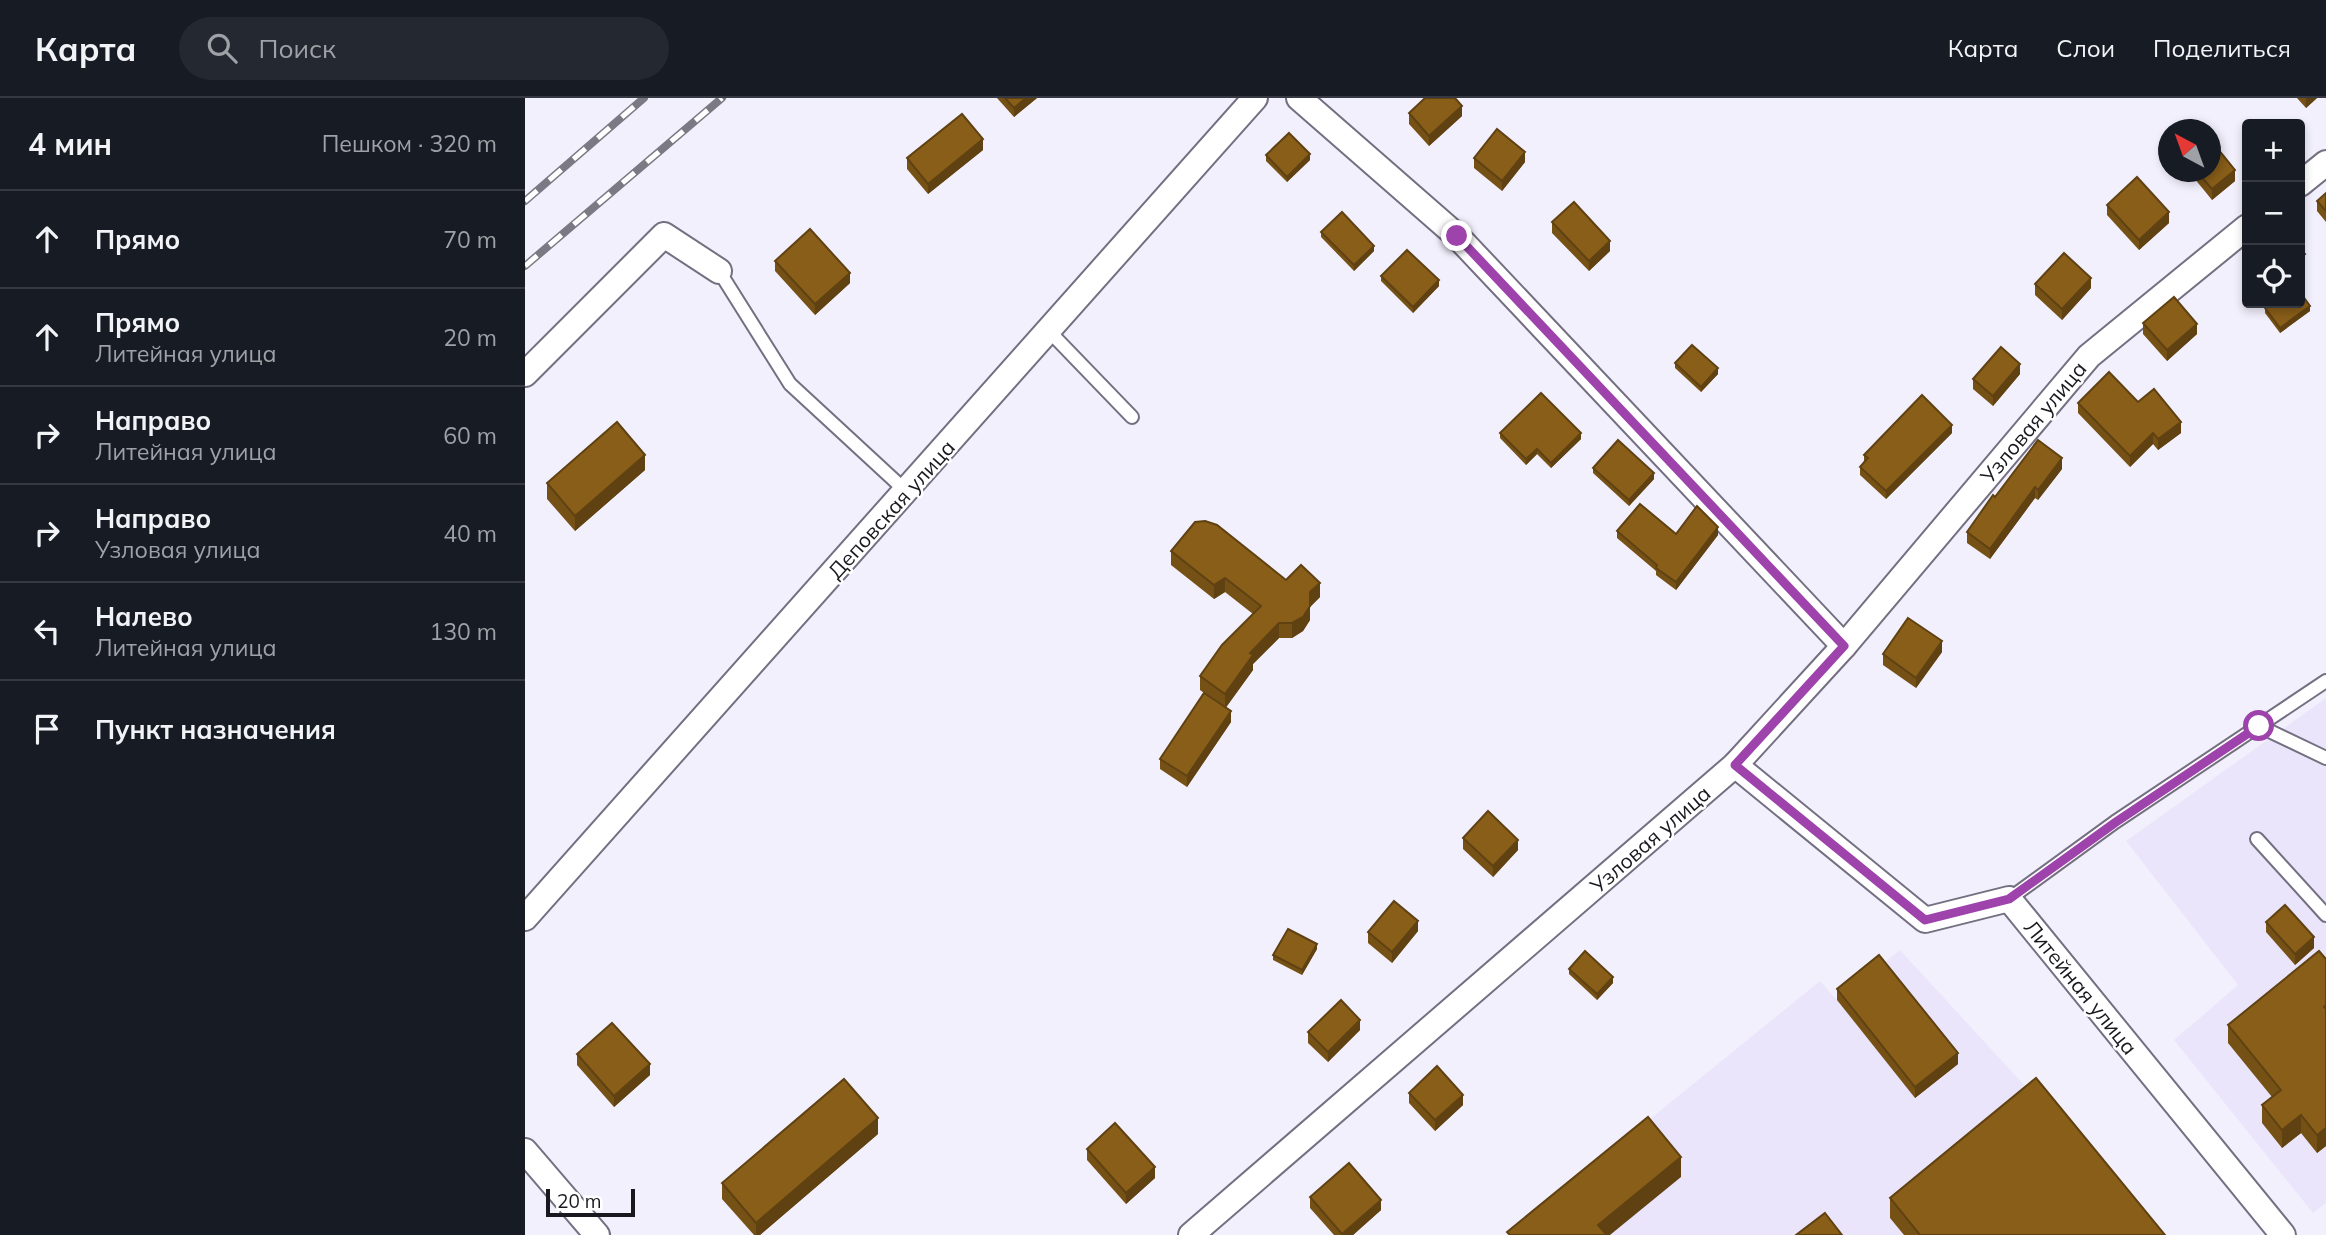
<!DOCTYPE html>
<html lang="ru">
<meta charset="utf-8">
<style>
body{margin:0;font-family:Mulish,sans-serif;background:#242831;color:#f1f3f6}
.controls{position:absolute;right:21px;top:21px;display:grid;overflow:hidden;border-radius:7px;box-shadow:0 4px 10px #0003}
.controls button{width:63px;height:63px;display:grid;place-items:center;padding:0;border:0;border-bottom:2px solid #363941;background:#171b24;color:#f1f3f6;font:35px sans-serif}
.compass{position:absolute;left:1633px;top:21px;width:63px;height:63px;border-radius:50%;background:#171b24;box-shadow:0 4px 10px #0003;rotate:319deg}
.scale{position:absolute;left:21px;bottom:18px;width:89px;box-sizing:border-box;padding-left:7px;border:4px solid #1a181f;border-top:0;font-size:19px;line-height:24px;white-space:nowrap;color:#1a181f;-webkit-text-stroke:5px #fff;paint-order:stroke}
.stop{position:absolute;width:21px;height:21px;margin:-16px;border:5px solid #9e42ac;border-radius:50%;background:#fff}
.stop.end{background:#9e42ac;border-color:#fff;box-shadow:0 2px 7px #0008}
.list{margin:0;padding:0;list-style:none}
h2{display:flex;justify-content:space-between;align-items:center;height:91px;margin:0;padding:0 28px;font-size:30px}
h2 small{font-size:23px;font-weight:400;color:#9ea1a6}
.list li{display:grid;grid-template-columns:46px 1fr auto;gap:21px;align-items:center;box-sizing:border-box;height:98px;padding:0 28px;border-top:2px solid #363941}
.list b{display:block;font-size:26px;white-space:nowrap}
.list p{margin:0;font-size:23px;white-space:nowrap;color:#9ea1a6}
.list em{font-size:23px;font-style:normal;color:#9ea1a6}
.icon{flex:none;width:38px;height:38px;fill:none;stroke:currentColor;stroke-width:2;stroke-linecap:round;stroke-linejoin:round}
.map{position:relative;flex:none;width:1801px;height:1137px;overflow:hidden}
header{display:flex;align-items:center;gap:42px;box-sizing:border-box;height:98px;padding:0 35px;background:#171b24;border-bottom:2px solid #363941}
header strong{font-size:33px}
nav{display:flex;gap:38px;margin-inline-start:auto;font-size:24px}
.search{width:490px;height:63px;background:#242831;display:flex;align-items:center;gap:18px;box-sizing:border-box;padding:0 24px;border-radius:38px;color:#9ea1a6;font-size:26px}
main{display:flex}
aside{flex:1;background:#171b24}
.map>svg:first-child{display:block}
.built{fill:#ebe5fb}
.lines{fill:none;stroke-linecap:round;stroke-linejoin:round}
.lane-casing{stroke:#746f81;stroke-width:16}
.street-casing{stroke:#746f81;stroke-width:28}
.lane{stroke:#fff;stroke-width:12}
.street{stroke:#fff;stroke-width:24}
.rail-casing{stroke:#7b7983;stroke-width:8}
.rail{stroke:#fff;stroke-width:5;stroke-dasharray:16;stroke-linecap:butt}
.wall{fill:#765116}
.shaded-wall{fill:#604212}
.building{fill:#895e19;stroke:#604212;stroke-width:2}
.route{stroke:#9e42ac;stroke-width:9}
.labels{text-anchor:middle;dominant-baseline:central;stroke-width:5;stroke-linejoin:round;paint-order:stroke}
.street-label{font-size:21px;fill:#1a181f;stroke:#fff}
</style>
<header>
<strong>Карта</strong>
<div class="search"><svg class="icon" aria-label="search" viewBox="0 0 24 24"><circle cx="10" cy="10" r="6"/><path d="M15 15l6 6"/></svg>Поиск</div>
<nav><a>Карта</a><a>Слои</a><a>Поделиться</a></nav>
</header>
<main>
<aside>
<h2>4 мин<small>Пешком · 320 m</small></h2>
<ul class="list">
<li><svg class="icon" aria-label="ahead" viewBox="0 0 24 24"><path d="M12 20V5M6 11l6-6 6 6"/></svg><div><b>Прямо</b></div><em>70 m</em></li>
<li><svg class="icon" aria-label="ahead" viewBox="0 0 24 24"><path d="M12 20V5M6 11l6-6 6 6"/></svg><div><b>Прямо</b><p>Литейная улица</p></div><em>20 m</em></li>
<li><svg class="icon" aria-label="right" viewBox="0 0 24 24"><path d="M7 20v-9h11M14 6l5 5-5 5"/></svg><div><b>Направо</b><p>Литейная улица</p></div><em>60 m</em></li>
<li><svg class="icon" aria-label="right" viewBox="0 0 24 24"><path d="M7 20v-9h11M14 6l5 5-5 5"/></svg><div><b>Направо</b><p>Узловая улица</p></div><em>40 m</em></li>
<li><svg class="icon" aria-label="left" viewBox="0 0 24 24"><path d="M17 20v-9H6M10 6l-5 5 5 5"/></svg><div><b>Налево</b><p>Литейная улица</p></div><em>130 m</em></li>
<li><svg class="icon" aria-label="arrive" viewBox="0 0 24 24"><path d="M6 21V4h12l-3 4 3 4H6"/></svg><div><b>Пункт назначения</b></div></li>
</ul>
</aside>
<div class="map">
<svg width="1801" height="1137" viewBox="0 0 1801 1137">
<rect width="100%" height="100%" fill="#f3f0fd"/>
<g class="built">
<path d="M1801,600v505l-13,10 -139,-173 64,-55 -112,-144z"/>
<path d="M1375,852l136,148 112,137h-641l313,-254 17,19z"/>
</g>
<g class="lines">
<g class="lane-casing">
<g id="lane">
<path d="M194,173l71,113 117,108"/>
<path d="M524,233l83,86"/>
<path d="M1734,628l67,32"/>
<path d="M1732,741l69,76"/>
<path d="M1484,801l106,-77 211,-141"/>
</g>
</g>
<g class="street-casing">
<g id="street">
<path d="M774,0l158,138 387,410"/>
<path d="M1775,86l26,-21"/>
<path d="M0,276l139,-139 55,36"/>
<path d="M1210,667l190,155 84,-21 274,336"/>
<path d="M0,820l730,-820"/>
<path d="M0,1053l72,84"/>
<path d="M666,1137l544,-470 109,-119 245,-290 158,-129"/>
</g>
</g>
<use href="#lane" class="lane"/>
<use href="#street" class="street"/>
<g class="rail-casing">
<g id="rail">
<path d="M0,103l119,-103"/>
<path d="M0,168l197,-168"/>
</g>
</g>
<use href="#rail" class="rail"/>
</g>
<g class="wall">
<path d="M472,0h40l-23,19z"/>
<path d="M1772,0h20l-11,10z"/>
<path d="M884,15l53,3 -33,30 -20,-22z"/>
<path d="M458,52l-55,44 -21,-25v-11z"/>
<path d="M741,57l44,5 -23,22 -21,-21z"/>
<path d="M949,60l51,4 -23,29 -28,-23z"/>
<path d="M1665,74h20l25,9 -23,19 -22,-27z"/>
<path d="M1801,95v29l-9,-11v-10z"/>
<path d="M1582,107l62,18 -30,27 -32,-35z"/>
<path d="M1027,124l58,29 -21,20 -37,-38z"/>
<path d="M796,134l53,19 -20,20 -33,-34z"/>
<path d="M250,163l75,22 -35,32 -40,-44z"/>
<path d="M856,178l58,10 -26,27 -32,-32z"/>
<path d="M1510,186l56,4 -29,32 -27,-25z"/>
<path d="M1740,210l45,3 -30,22 -15,-20z"/>
<path d="M1618,225l54,11 -30,27 -24,-27z"/>
<path d="M1150,265l43,11 -17,18 -26,-24z"/>
<path d="M1495,276l-27,32 -20,-17v-10z"/>
<path d="M1613,304l43,31 -23,17 -5,-6 -23,23 -52,-54v-10z"/>
<path d="M975,335l81,6 -30,29 -14,-14 -11,11 -26,-27z"/>
<path d="M1427,335l-66,66 -26,-24v-8l4,-6v-6z"/>
<path d="M1068,370l61,11 -25,27 -36,-33z"/>
<path d="M1537,371l-24,31 -3,-2 -45,61 -23,-16v-11l28,-35z"/>
<path d="M120,372l-70,61 -28,-32v-16z"/>
<path d="M1092,433l59,3 42,1 -42,55 -20,-15v-4l-39,-33z"/>
<path d="M646,453l115,29 34,17 -10,10v13l-7,11 -11,7h-13l-26,26v6l-28,38 6,14 -44,65 -27,-18v-10l44,-66 -4,-3v-14l53,-62 -28,-22 -11,7 -43,-34z"/>
<path d="M1417,554l-26,36 -33,-23v-11z"/>
<path d="M938,740l55,12 -25,27 -30,-28z"/>
<path d="M1741,824l48,26 -19,17 -29,-33z"/>
<path d="M893,833l-26,32 -24,-20v-11z"/>
<path d="M792,851l-15,26 -29,-15v-5z"/>
<path d="M1801,861v187l-9,7 -16,-20 -19,15 -20,-25v-18l10,-8 -44,-54v-18z"/>
<path d="M1044,871l44,14 -16,17 -28,-26z"/>
<path d="M1312,891l121,75 -43,34 -78,-98z"/>
<path d="M835,932l-32,32 -20,-19v-11z"/>
<path d="M52,956l73,21 -36,32 -37,-42z"/>
<path d="M884,995l54,12 -28,26 -26,-28z"/>
<path d="M353,1036l-118,101h-6l-32,-36v-16z"/>
<path d="M562,1051l68,29 -29,26 -39,-44z"/>
<path d="M785,1099l71,13 -28,25h-19l-24,-27z"/>
<path d="M1365,1100l275,37h-261l-14,-17z"/>
</g>
<g class="shaded-wall">
<path d="M501,0h11l-23,19v-9z"/>
<path d="M1781,0h11l-11,10z"/>
<path d="M937,8v10l-33,30v-10z"/>
<path d="M458,41v11l-55,44v-10z"/>
<path d="M1000,54v10l-23,29v-10z"/>
<path d="M785,56v6l-23,22v-5z"/>
<path d="M1710,72v11l-23,19v-11z"/>
<path d="M1644,114v11l-30,27v-10z"/>
<path d="M1085,143v10l-21,20v-10z"/>
<path d="M849,148v5l-20,20v-6z"/>
<path d="M1780,156v11l-5,4v-11z"/>
<path d="M325,175v10l-35,32v-11z"/>
<path d="M1566,180v10l-29,32v-11z"/>
<path d="M914,182v6l-26,27v-6z"/>
<path d="M1785,208v5l-30,22v-5z"/>
<path d="M1672,226v10l-30,27v-11z"/>
<path d="M1495,266v10l-27,32v-10z"/>
<path d="M1193,270v6l-17,18v-5z"/>
<path d="M1656,324v11l-23,17v-11z"/>
<path d="M1427,327v8l-66,66v-8z"/>
<path d="M1056,335v6l-30,29v-5z"/>
<path d="M1628,335v11l-23,23v-11z"/>
<path d="M1012,351v5l-11,11v-6z"/>
<path d="M120,357v15l-70,61v-15z"/>
<path d="M1537,360v11l-24,31v-10z"/>
<path d="M1129,375v6l-25,27v-6z"/>
<path d="M1510,389v11l-45,61v-10z"/>
<path d="M1193,429v8l-42,55v-8z"/>
<path d="M700,480v14l-11,7v-14z"/>
<path d="M795,485v14l-10,10v-15z"/>
<path d="M785,508v14l-7,11 -11,7v-15z"/>
<path d="M754,525v15l-26,26v6l-28,39v-15l25,-41z"/>
<path d="M1417,543v11l-26,36v-10z"/>
<path d="M706,613v11l-44,65v-11z"/>
<path d="M993,742v10l-25,27v-11z"/>
<path d="M893,823v10l-26,32v-11z"/>
<path d="M1789,839v11l-19,17v-11z"/>
<path d="M792,846v5l-15,26v-5z"/>
<path d="M1088,879v6l-16,17v-6z"/>
<path d="M835,922v10l-32,32v-10z"/>
<path d="M1433,955v11l-43,34v-11z"/>
<path d="M125,966v11l-36,32v-11z"/>
<path d="M938,997v10l-28,26v-11z"/>
<path d="M1776,1017v18l-19,15v-18z"/>
<path d="M353,1020v16l-118,101h-4v-12z"/>
<path d="M1801,1030v18l-9,7v-18z"/>
<path d="M1156,1059v20l-71,58h-12v-10z"/>
<path d="M630,1069v11l-29,26v-11z"/>
<path d="M856,1102v10l-28,25h-11v-1z"/>
</g>
<g class="building">
<path d="M480,0h21l-12,10z"/>
<path d="M900,0h30l7,8 -33,30 -20,-23z"/>
<path d="M437,16l21,25 -55,45 -21,-26z"/>
<path d="M972,31l28,23 -23,29 -28,-23z"/>
<path d="M764,35l21,21 -23,23 -21,-22z"/>
<path d="M1688,45l22,27 -23,19 -15,-17h13v-26z"/>
<path d="M1612,79l32,35 -30,28 -32,-35z"/>
<path d="M1801,95v18l-9,-10z"/>
<path d="M1049,104l36,39 -21,20 -37,-39z"/>
<path d="M817,114l32,34 -20,19 -33,-33z"/>
<path d="M285,131l40,44 -35,31 -40,-43z"/>
<path d="M1775,150l5,6 -5,4z"/>
<path d="M882,152l32,30 -26,27 -32,-31z"/>
<path d="M1539,155l27,25 -29,31 -27,-25z"/>
<path d="M1775,194l10,14 -30,22 -15,-20 6,-5h29z"/>
<path d="M1649,199l23,27 -30,26 -24,-27z"/>
<path d="M1167,247l26,23 -17,19 -26,-24z"/>
<path d="M1476,249l19,17 -27,32 -20,-17z"/>
<path d="M1584,274l29,30 16,-13 27,33 -23,17 -5,-6 -23,23 -52,-53z"/>
<path d="M1016,295l40,40 -30,30 -14,-14 -11,10 -26,-26z"/>
<path d="M1397,297l30,30 -66,66 -26,-24 8,-9 -4,-3z"/>
<path d="M92,324l28,33 -70,61 -28,-33z"/>
<path d="M1093,342l36,33 -25,27 -36,-32z"/>
<path d="M1513,342l24,18 -24,32 -3,-3 -45,62 -23,-17 26,-37 2,2z"/>
<path d="M1115,406l36,30 21,-28 21,21 -42,55 -20,-14 1,-3 -40,-34z"/>
<path d="M680,423l12,4 69,55 15,-15 19,18 -10,9v14l-7,11 -11,6h-13l-29,30 3,2 -28,39 -25,-18 22,-31 39,-39 -36,-28 -11,7 -43,-34 24,-29z"/>
<path d="M1383,520l34,23 -26,37 -33,-24z"/>
<path d="M679,595l27,18 -44,65 -27,-17z"/>
<path d="M963,713l30,29 -25,26 -30,-28z"/>
<path d="M869,803l24,20 -26,31 -24,-20z"/>
<path d="M1760,807l29,32 -19,17 -29,-32z"/>
<path d="M763,831l29,15 -15,26 -29,-15z"/>
<path d="M1060,853l28,26 -16,17 -28,-25z"/>
<path d="M1794,853l7,8v46l-2,2 2,2v119l-9,7 -16,-20 -19,15 -20,-25 19,-15 -53,-65z"/>
<path d="M1354,857l79,98 -43,34 -78,-98z"/>
<path d="M816,902l19,20 -32,32 -20,-20z"/>
<path d="M87,925l38,41 -36,32 -37,-42z"/>
<path d="M912,968l26,29 -28,25 -26,-27z"/>
<path d="M1511,980l129,157h-245l-30,-37z"/>
<path d="M319,981l34,39 -122,105 -34,-40z"/>
<path d="M1123,1019l33,40 -83,68 9,10h-97l-3,-3z"/>
<path d="M590,1025l40,44 -29,26 -39,-44z"/>
<path d="M824,1065l32,37 -39,34 -32,-37z"/>
<path d="M1300,1115l17,22h-46z"/>
</g>
<g class="lines">
<path class="route" d="M932,138l387,410 -109,119 190,155 84,-21 107,-77 143,-96"/>
</g>
<g class="labels">
<g class="street-label">
<text transform="translate(1508 324) rotate(-50)">Узловая улица</text>
<text transform="translate(366 411) rotate(-48)">Деповская улица</text>
<text transform="translate(1125 741) rotate(-41)">Узловая улица</text>
<text transform="translate(1556 889) rotate(51)">Литейная улица</text>
</g>
</g>
</svg>
<div class="controls">
<button>+</button>
<button>−</button>
<button><svg class="icon" aria-label="locate" viewBox="0 0 24 24"><circle cx="12" cy="12" r="6"/><path d="M12 2v4M12 18v4M2 12h4M18 12h4"/></svg></button>
</div>
<svg class="compass" viewBox="-18 -18 36 36"><path d="M0-13l5 13h-10z" fill="#e53935"/><path d="M0 13l5-13h-10z" fill="#9ea1a6"/></svg>
<div class="scale">20 m</div>
<div class="stop" style="left:1734px;top:628px"></div>
<div class="stop end" style="left:932px;top:138px"></div>
</div>
</main>
